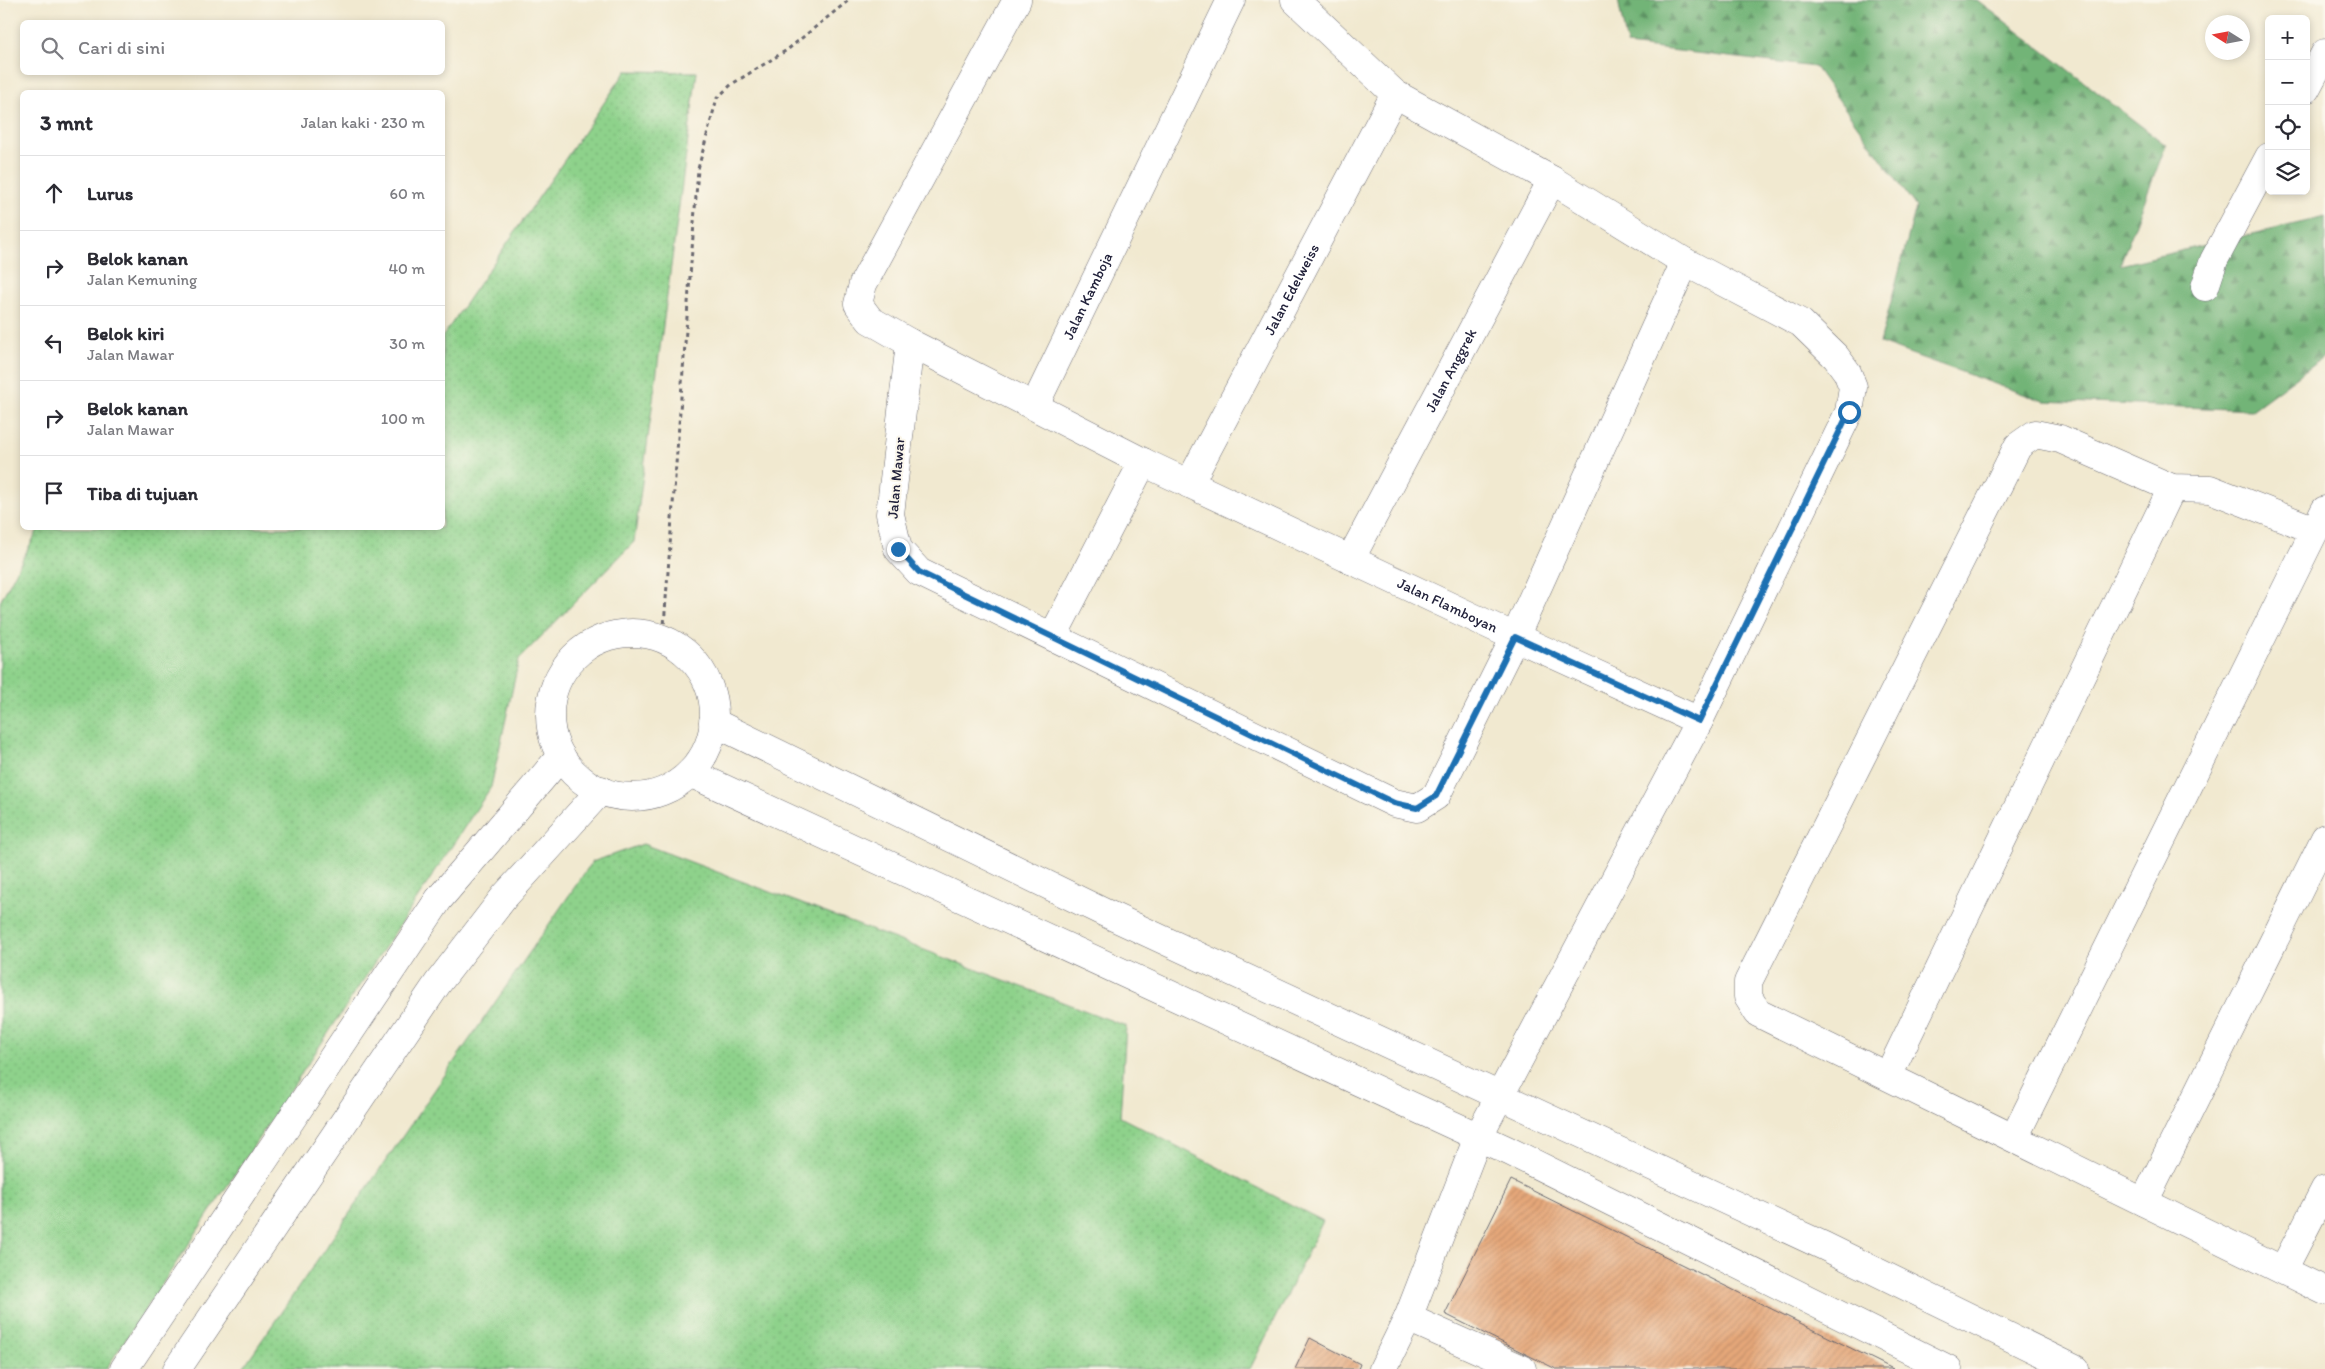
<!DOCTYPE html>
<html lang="id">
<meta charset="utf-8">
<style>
body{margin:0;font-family:Itim,sans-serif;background:#f7f7f7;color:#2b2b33}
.controls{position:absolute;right:15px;top:15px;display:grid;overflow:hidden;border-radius:8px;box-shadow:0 2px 8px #0003}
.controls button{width:45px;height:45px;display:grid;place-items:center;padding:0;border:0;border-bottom:1px solid #e1e1e2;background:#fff;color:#2b2b33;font:25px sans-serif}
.compass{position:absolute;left:2205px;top:15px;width:45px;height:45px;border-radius:50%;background:#fff;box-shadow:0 2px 8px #0003;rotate:281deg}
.stop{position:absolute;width:15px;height:15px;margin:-11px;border:4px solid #1f6fb2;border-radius:50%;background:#fff}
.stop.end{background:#1f6fb2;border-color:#fff;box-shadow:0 1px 5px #0008}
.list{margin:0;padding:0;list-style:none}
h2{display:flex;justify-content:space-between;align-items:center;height:65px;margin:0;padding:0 20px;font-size:21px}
h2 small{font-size:16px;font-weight:400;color:#7c7c81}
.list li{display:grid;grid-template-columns:32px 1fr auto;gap:15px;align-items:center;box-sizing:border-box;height:75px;padding:0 20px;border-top:1px solid #e1e1e2}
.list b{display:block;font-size:19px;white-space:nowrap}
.list p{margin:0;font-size:16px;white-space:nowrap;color:#7c7c81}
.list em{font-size:16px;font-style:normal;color:#7c7c81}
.icon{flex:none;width:28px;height:28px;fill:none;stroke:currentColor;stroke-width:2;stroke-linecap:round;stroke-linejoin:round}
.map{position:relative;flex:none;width:2325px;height:1369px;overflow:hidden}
.search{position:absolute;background:#fff;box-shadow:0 2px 8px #0003;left:20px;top:20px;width:425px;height:55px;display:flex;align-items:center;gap:12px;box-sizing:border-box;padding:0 18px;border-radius:8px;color:#7c7c81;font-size:19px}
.panel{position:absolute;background:#fff;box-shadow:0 2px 8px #0003;left:20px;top:90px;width:425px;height:440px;border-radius:8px}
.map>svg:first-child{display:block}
.grass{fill:url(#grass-dots);stroke:#587a63}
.forest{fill:url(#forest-firs);stroke:#4a6b59}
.building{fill:url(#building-hatch)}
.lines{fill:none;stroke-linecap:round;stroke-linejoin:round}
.minor-casing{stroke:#6a686f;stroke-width:29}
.path{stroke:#6a686f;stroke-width:3;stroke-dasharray:4 4;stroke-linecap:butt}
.minor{stroke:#fff;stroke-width:28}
.route{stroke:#1f6fb2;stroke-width:6}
.labels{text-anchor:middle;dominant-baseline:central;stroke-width:4;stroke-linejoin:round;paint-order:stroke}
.street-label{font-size:15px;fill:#22223b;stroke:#fbf7ec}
</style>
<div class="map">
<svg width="2325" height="1369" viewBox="0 0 2325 1369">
<defs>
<pattern id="grass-dots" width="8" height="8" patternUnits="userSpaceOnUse" patternTransform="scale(1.25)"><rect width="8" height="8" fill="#8ed28b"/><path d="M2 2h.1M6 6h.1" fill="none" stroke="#7ab479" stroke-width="1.8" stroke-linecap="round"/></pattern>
<pattern id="forest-firs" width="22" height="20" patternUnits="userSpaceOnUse" patternTransform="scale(1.25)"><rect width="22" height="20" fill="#72b477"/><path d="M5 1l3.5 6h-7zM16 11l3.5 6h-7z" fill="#5d9263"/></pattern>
<pattern id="building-hatch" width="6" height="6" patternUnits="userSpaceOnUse" patternTransform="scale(1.25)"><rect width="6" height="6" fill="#e5a779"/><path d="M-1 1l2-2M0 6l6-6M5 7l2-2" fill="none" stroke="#c48f6a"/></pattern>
</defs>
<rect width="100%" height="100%" fill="#fbf7ec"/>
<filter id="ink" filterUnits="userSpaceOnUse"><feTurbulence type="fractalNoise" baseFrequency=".02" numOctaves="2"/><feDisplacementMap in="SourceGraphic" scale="10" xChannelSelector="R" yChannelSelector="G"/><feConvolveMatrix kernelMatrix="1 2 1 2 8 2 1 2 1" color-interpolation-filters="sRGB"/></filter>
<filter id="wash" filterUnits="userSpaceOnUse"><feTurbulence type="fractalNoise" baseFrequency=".0096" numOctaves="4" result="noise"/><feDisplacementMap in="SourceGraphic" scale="20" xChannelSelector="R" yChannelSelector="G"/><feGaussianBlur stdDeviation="1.12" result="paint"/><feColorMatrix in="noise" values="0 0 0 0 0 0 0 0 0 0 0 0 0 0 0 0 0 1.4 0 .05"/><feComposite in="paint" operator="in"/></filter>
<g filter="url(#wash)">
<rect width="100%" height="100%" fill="#f1e9d0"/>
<g class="grass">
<path d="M626,71l71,1 -63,470 -115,117 -28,128 -385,582h-106v-767l39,-74h403l1,-192z"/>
<path d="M643,844l483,182 -6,91 203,104 -73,148h-1008l350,-507z"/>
</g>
<path class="forest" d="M1618,0h359l189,145 -46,120 205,-48v139l-73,54 -209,-9 -163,-58 36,-136 -101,-140 -188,-22z"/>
<g id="blocks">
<g class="building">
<path d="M1511,1180l382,189h-337l-111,-55z"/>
<path d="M1310,1338l50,26 -2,5h-63z"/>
</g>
</g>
</g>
<g filter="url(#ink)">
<use href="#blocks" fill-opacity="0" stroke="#6a686f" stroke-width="1"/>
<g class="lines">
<g class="minor-casing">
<g id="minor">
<path id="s1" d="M1017,0l-154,284 -5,20 12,16 40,23 233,119 372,175 184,84"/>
<path d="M1295,0l100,94 157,86 133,82 116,61 35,34 11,15 6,15 -4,25 -150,309 -221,416 -70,181"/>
<path d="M2306,89l19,-36"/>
<path d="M2205,287l9,-27 55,-103"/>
<path d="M910,343l-20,171 8,35 21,23 475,231 23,5 19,-12 79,-159 170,-375"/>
<path id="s2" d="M1035,405l196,-405"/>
<path id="s3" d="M1189,484l206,-390"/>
<path d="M2315,530l-105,-41 -38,-1 -112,-49 -25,-5 -17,12 -270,536v15l10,16 567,278"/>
<path id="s4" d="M1350,560l202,-380"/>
<circle cx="632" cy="715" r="82"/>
<path d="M1053,636l90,-174"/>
<path d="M713,722l388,189 723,335 251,123"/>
<path d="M690,773l819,378 439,218"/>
<path d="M1888,1076l284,-588"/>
<path d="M2014,1138l311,-628"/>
<path d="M2144,1202l181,-364"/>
<path d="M2283,1270l42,-81"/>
<path d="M124,1369l315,-470 122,-143"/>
<path d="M177,1369l261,-386 67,-87 96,-106"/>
<path d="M1383,1369l25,-51 114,51"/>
</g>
</g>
<path class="path" d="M663,639l35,-470 19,-71 15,-14 55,-34 62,-50"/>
<use href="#minor" class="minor"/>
</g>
</g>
<g class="lines" filter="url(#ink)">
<path class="route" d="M898,549l21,23 475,231 23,5 19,-12 79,-159 184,84 150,-309"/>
</g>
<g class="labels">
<g class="street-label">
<text stroke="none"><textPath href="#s3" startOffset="220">Jalan Edelweiss</textPath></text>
<text stroke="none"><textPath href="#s2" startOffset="121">Jalan Kamboja</textPath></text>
<text stroke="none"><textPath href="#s4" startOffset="215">Jalan Anggrek</textPath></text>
<text transform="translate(896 478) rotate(-85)">Jalan Mawar</text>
<text stroke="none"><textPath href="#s1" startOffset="1008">Jalan Flamboyan</textPath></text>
</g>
</g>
</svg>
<div class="controls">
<button>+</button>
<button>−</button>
<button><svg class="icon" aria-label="locate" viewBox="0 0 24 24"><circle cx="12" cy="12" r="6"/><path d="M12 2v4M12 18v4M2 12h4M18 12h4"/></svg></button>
<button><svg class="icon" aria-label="layers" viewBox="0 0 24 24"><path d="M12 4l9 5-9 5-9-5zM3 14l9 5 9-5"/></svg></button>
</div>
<svg class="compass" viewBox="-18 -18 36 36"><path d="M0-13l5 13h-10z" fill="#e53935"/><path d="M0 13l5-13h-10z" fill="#7c7c81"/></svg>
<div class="stop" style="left:1849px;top:412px"></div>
<div class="stop end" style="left:898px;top:549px"></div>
<div class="search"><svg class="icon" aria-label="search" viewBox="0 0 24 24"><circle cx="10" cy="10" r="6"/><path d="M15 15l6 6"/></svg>Cari di sini</div>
<section class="panel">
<h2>3 mnt<small>Jalan kaki · 230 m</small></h2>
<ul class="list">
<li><svg class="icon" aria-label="ahead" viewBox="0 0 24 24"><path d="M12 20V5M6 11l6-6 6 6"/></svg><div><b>Lurus</b></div><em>60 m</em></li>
<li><svg class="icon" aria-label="right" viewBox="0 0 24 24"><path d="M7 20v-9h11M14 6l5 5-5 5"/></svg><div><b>Belok kanan</b><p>Jalan Kemuning</p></div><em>40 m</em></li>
<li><svg class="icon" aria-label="left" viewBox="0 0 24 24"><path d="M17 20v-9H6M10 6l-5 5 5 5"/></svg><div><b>Belok kiri</b><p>Jalan Mawar</p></div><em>30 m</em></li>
<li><svg class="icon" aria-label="right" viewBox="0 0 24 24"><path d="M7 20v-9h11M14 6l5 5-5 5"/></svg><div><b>Belok kanan</b><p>Jalan Mawar</p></div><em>100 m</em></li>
<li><svg class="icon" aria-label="arrive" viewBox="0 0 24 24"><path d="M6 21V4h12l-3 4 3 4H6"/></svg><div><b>Tiba di tujuan</b></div></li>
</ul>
</section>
</div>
